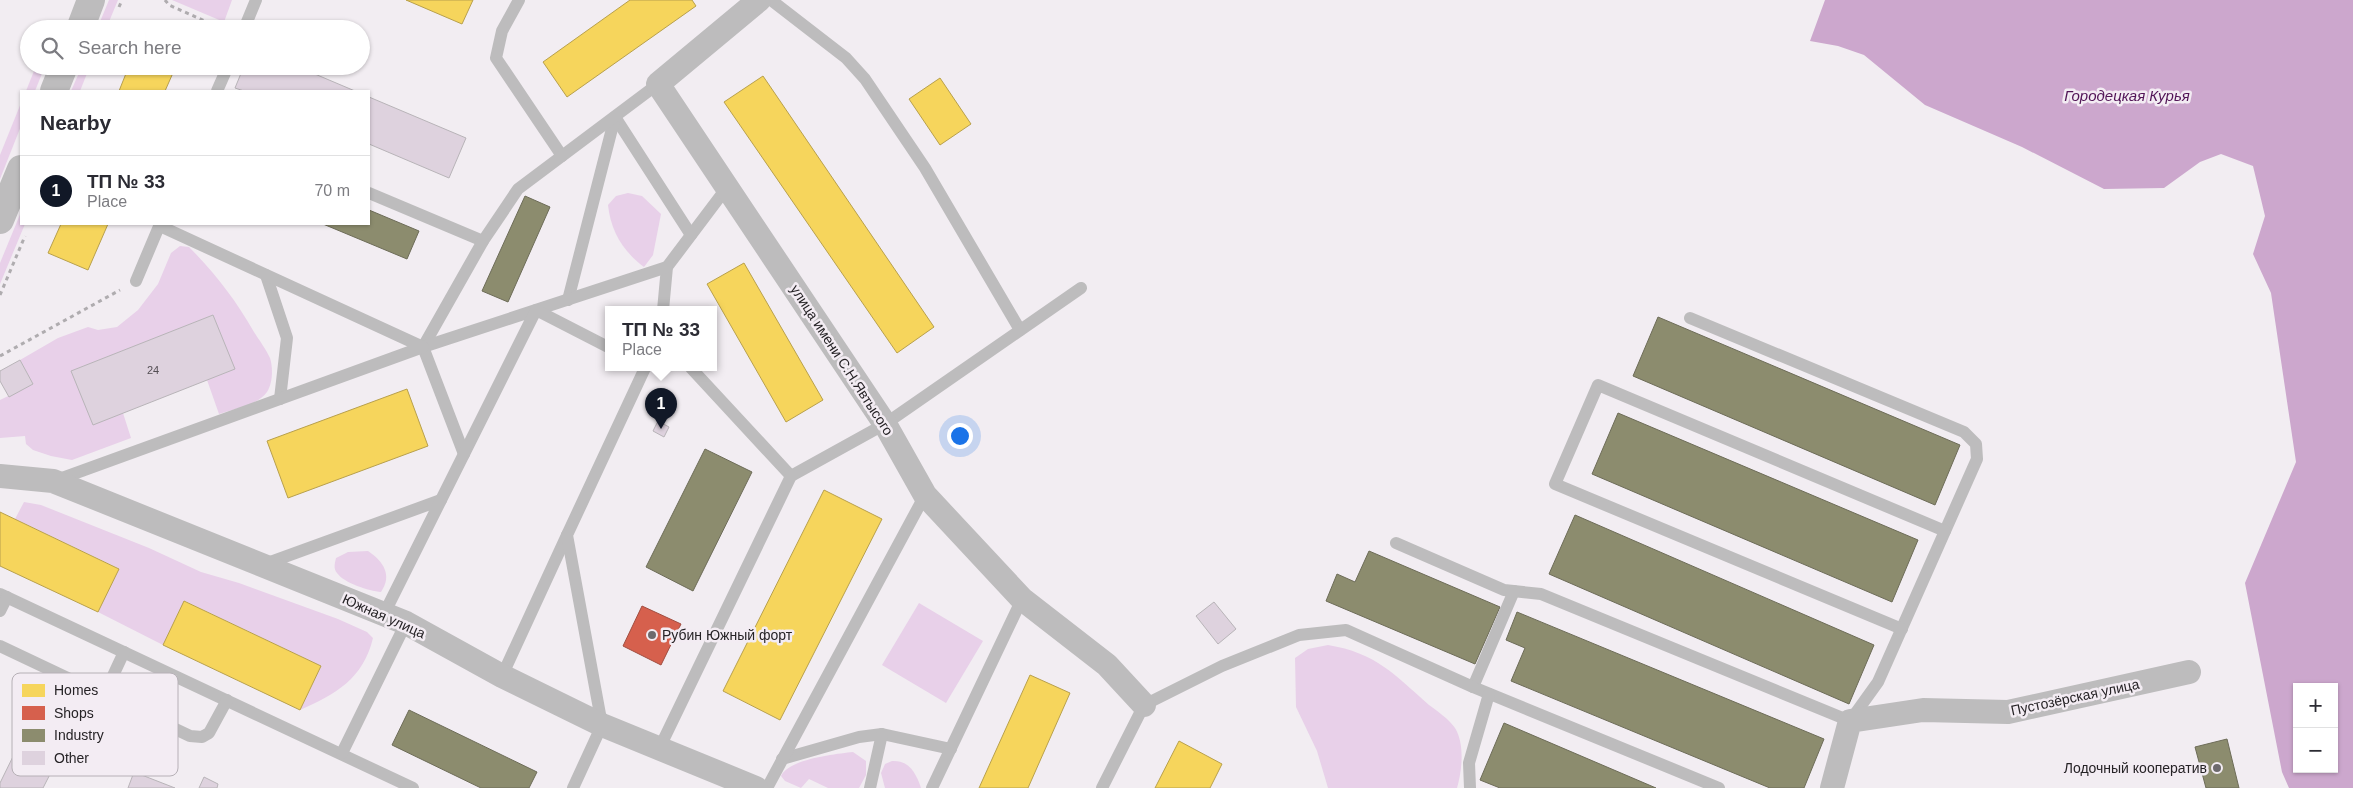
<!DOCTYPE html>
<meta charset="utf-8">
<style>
body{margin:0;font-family:Helvetica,sans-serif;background:#f2f2f3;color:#2b2b33}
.controls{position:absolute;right:15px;bottom:15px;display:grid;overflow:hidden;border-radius:0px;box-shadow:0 1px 4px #0004}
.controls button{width:45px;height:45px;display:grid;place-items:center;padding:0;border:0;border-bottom:1px solid #e1e1e2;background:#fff;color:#2b2b33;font:25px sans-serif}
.you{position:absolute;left:959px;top:435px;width:18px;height:18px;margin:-12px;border:4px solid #fff;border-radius:50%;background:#1a73e8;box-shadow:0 0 0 8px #1a73e833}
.badge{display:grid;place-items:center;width:32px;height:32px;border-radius:50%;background:#111827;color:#fff;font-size:16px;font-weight:700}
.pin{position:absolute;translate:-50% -41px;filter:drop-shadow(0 1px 2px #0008)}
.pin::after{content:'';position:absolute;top:26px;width:18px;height:15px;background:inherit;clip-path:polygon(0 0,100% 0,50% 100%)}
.popup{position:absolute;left:605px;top:306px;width:112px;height:65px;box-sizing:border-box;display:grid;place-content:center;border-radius:0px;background:#fff;filter:drop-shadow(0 1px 4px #0005);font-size:16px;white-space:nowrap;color:#7c7c81}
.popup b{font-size:19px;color:#2b2b33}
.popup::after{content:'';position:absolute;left:50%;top:100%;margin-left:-10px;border:10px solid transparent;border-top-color:#fff}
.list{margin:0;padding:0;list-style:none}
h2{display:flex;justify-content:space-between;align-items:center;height:65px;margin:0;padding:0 20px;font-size:21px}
h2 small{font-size:16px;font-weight:400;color:#7c7c81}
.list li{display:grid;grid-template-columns:32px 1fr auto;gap:15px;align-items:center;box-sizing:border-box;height:70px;padding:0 20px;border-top:1px solid #e1e1e2}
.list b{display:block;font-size:19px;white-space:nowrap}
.list p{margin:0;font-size:16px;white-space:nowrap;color:#7c7c81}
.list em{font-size:16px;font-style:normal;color:#7c7c81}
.icon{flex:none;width:28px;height:28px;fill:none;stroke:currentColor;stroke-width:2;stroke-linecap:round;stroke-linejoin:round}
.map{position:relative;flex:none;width:2353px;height:788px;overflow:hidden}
.search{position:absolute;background:#fff;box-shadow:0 1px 4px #0004;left:20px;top:20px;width:350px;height:55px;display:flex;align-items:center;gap:12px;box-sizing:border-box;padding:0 18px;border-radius:28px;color:#7c7c81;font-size:19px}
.panel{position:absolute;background:#fff;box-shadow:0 1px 4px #0004;left:20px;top:90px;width:350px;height:135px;border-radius:0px}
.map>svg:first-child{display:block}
.green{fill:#e8d0e9}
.water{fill:#cca7cd;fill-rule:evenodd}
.homes{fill:#f6d55c;stroke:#b8a04c}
.shops{fill:#d6604d;stroke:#a14e41}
.industry{fill:#8c8c6e;stroke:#6d6c58}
.building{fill:#ded2de;stroke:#b8b4b8}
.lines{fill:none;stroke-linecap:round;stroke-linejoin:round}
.path{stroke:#afacaf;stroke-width:3;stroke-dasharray:4 4;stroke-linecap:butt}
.service{stroke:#bdbcbd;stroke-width:12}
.minor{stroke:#bdbcbd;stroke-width:24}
.tertiary{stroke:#bdbcbd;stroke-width:28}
.poi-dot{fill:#6d6a6d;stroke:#f3ecf3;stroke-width:2}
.labels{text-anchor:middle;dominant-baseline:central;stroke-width:5;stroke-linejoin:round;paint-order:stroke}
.number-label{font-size:11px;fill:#544f54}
.street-label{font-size:14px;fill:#262326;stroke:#f3ecf3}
.poi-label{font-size:14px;fill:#262326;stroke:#f3ecf3;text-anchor:start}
.water-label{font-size:15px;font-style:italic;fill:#521557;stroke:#f3ecf3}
.key{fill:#f3ecf3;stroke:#b6b0b6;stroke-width:1}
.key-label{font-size:14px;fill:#262326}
</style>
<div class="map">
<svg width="2353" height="788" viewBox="0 0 2353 788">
<rect width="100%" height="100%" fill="#f2edf2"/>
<g class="green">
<path d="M109,0h9l-12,29h-9z"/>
<path d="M172,0h60l-8,22z"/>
<path d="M36,66h9l-10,25h-9z"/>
<path d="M82,66h8l-10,25h-9z"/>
<path d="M21,103v23l-21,53v-24z"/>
<path d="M628,193l14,3 19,18 -8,41 -9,12c-21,-16 -33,-35 -36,-62l8,-9z"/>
<path d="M21,212v12h4l-25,60v-21z"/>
<path d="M180,246l9,1c26,26 46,52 65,85 5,8 12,17 16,26 3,9 3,25 -3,34 -9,13 -33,17 -48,22l-12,-34 27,-11 -21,-54 -141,56 21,53 30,-11 8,25 -59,22 -21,-4 -18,-6 -7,-6 -1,-8 -25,2v-38l33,-16 -13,-24 38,-22 30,-11 10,3 19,-3 21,-17 20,-26 13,-31z"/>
<path d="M24,502l17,3 108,43 52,24 38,11 99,36 29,13 6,6c-10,41 -37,56 -73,72l21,-44 -136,-65 -22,44 -65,-33 20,-44 -103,-49z"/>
<path d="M368,551c15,10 25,24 13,41 -12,-1 -37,-9 -44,-19 -4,-5 -2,-10 -1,-15l12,-6z"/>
<path d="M919,603l64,38 -37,62 -64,-38z"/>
<path d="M1328,645c48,8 66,29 101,60 8,6 20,14 26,23 10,16 7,43 2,60h-129l-11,-37 -21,-44 -1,-49 13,-9z"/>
<path d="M853,752l13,9v14l-7,13h-31l-19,-9 -8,9 -16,-7 -4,-5c8,-17 54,-22 72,-24z"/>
<path d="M892,761c17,-1 24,12 29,27h-36l-4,-15 4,-9z"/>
</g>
<path class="water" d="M1825,0h528v788h-64l-7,-16 -37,-189 51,-121 -25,-169 -18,-39 12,-38 -12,-50 -32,-12 -21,8 -36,26 -60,1 -82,-42 -97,-42 -61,-50 -26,-9 -28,-5zM2297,687h37v82h-37z"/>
<g class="homes">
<path d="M406,0h67l-11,24z"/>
<path d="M630,0h62l4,6 -129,91 -24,-35z"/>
<path d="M129,66h47l-11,25h-46z"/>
<path d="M763,76l171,251 -37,26 -173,-251z"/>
<path d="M940,78l31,46 -31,21 -31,-46z"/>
<path d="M61,224h47l-20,46 -40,-17z"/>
<path d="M744,263l79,137 -37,22 -79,-138z"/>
<path d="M407,389l21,57 -140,52 -21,-57z"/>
<path d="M824,490l58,29 -102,201 -57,-29z"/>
<path d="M0,512l119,57 -21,43 -98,-46z"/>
<path d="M184,601l137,65 -21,44 -137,-65z"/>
<path d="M1030,675l40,18 -42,95h-49z"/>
<path d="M1179,741l43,23 -12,24h-55z"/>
</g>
<path class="shops" d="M642,606l39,18 -20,41 -38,-19z"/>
<g class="industry">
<path d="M525,196l25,11 -42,95 -26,-11z"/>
<path d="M369,210l50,21 -12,28 -84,-35h46z"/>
<path d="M1658,317l302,128 -25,60 -302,-129z"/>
<path d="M1618,413l300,127 -26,62 -300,-128z"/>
<path d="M705,449l47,23 -59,119 -47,-24z"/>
<path d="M1575,515l299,130 -25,59 -300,-130z"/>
<path d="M1369,551l131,56 -25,57 -149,-63 11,-27 18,8z"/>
<path d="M1517,612l307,127 -20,49h-34l-259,-107 14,-33 -19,-8z"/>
<path d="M409,710l128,62 -8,16h-48l-89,-43z"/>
<path d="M1504,723l152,65h-156l-20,-8z"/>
<path d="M2227,739l12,49h-33l-11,-41z"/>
</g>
<g class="building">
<path d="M244,66h52l59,25h-111l-9,-3z"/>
<path d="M369,97l97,41 -17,40 -80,-34z"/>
<path d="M213,315l22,54 -142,56 -22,-54z"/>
<path d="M20,360l13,24 -24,13 -9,-16v-10z"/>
<path d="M658,421l11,6 -5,10 -11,-6z"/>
<path d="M1214,602l22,27 -18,15 -22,-28z"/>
<path d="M30,722l37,19 -24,47h-43v-5z"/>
<path d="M109,733l14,6 -6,13 -14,-7z"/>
<path d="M134,772l41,16h-47z"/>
<path d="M204,777l14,7 -1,4h-18z"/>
</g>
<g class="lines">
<g class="path">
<path d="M165,0l4,5 54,24"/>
<path d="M119,7l3,-7"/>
<path d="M0,295l25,-59"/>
<path d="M0,356l120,-66"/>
</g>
<g class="service">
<path d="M519,0l-17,31 -6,27 66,98"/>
<path d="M771,0l75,58 19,21 60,89 95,162"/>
<path d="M244,29l12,-29"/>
<path d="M217,91l11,-25"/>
<path d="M615,117l76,118"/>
<path d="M369,193l114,48"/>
<path d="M266,275l21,63 -7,61"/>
<path d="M136,281l24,-57"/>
<path d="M568,300l47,-183"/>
<path d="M663,310l4,-43 61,-81"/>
<path d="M423,347l60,-106 35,-52 140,-105"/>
<path d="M423,347l244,-80"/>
<path d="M423,347l41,107"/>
<path d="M691,368l100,108"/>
<path d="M54,481l369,-134 -263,-121"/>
<path d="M1396,543l108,47 37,4 309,127 28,-39 99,-223 -1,-15 -12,-12 -274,-114"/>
<path d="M265,564l176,-64"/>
<path d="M1514,591l-41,96 246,101"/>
<path d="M0,594l413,194"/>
<path d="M0,611l7,-14"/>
<path d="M384,614l152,-304 72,37"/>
<path d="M1902,629l-347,-145 43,-99 347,146"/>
<path d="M0,646l190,90 12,1 7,-4 18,-33"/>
<path d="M502,676l65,-141"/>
<path d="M104,695l20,-43"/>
<path d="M660,747l131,-271 94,-52 196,-136"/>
<path d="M342,753l64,-130"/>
<path d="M782,759l77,-22 23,-3 69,15"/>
<path d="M573,788l29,-63 -35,-190 78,-167"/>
<path d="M767,788l158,-293"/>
<path d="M870,788l12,-54"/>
<path d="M932,788l90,-189"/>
<path d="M1102,788l42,-83 78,-39 77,-31 47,-5 127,57"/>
<path d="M1470,788l-1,-25 20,-69"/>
</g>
<g class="minor">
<path d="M759,0l-101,84 227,340 40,71 97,104 85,66 37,40"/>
<path d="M0,476l53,5 353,142 96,53 100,49 154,63"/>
<path d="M1832,788l18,-67 73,-11 85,2 181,-40"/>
</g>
<g class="tertiary">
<path d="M80,29l11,-29"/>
<path d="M54,91l10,-25"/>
<path d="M0,220l21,-51"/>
</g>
</g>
<g class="poi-dot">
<circle cx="652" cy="635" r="5"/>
<circle cx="2217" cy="768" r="5"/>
</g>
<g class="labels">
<g class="number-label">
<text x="153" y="370">24</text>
</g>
<g class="street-label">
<text transform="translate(842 360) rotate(57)">улица имени С.Н.Явтысого</text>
<text transform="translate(384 616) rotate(24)">Южная улица</text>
<text transform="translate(2075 697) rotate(-12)">Пустозёрская улица</text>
</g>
<g class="poi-label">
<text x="662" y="635">Рубин Южный форт</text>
<text x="2207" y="768" text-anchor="end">Лодочный кооператив</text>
</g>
<g class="water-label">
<text x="2127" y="95">Городецкая Курья</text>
</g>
</g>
<rect x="12" y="673" width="166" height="103" rx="8" class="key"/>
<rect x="22" y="684" width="23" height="13" fill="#f6d55c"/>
<rect x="22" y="706" width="23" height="14" fill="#d6604d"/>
<rect x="22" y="729" width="23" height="13" fill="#8c8c6e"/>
<rect x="22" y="751" width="23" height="14" fill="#ded2de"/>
<g class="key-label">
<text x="54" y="695">Homes</text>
<text x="54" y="718">Shops</text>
<text x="54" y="740">Industry</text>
<text x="54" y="763">Other</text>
</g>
</svg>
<div class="controls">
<button>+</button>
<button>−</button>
</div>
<div class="you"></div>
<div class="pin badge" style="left:661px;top:429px">1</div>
<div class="popup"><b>ТП № 33</b>Place</div>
<div class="search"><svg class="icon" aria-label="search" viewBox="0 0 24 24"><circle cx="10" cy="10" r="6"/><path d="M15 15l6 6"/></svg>Search here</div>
<section class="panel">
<h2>Nearby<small></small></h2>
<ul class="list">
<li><span class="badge">1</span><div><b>ТП № 33</b><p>Place</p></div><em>70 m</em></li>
</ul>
</section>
</div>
